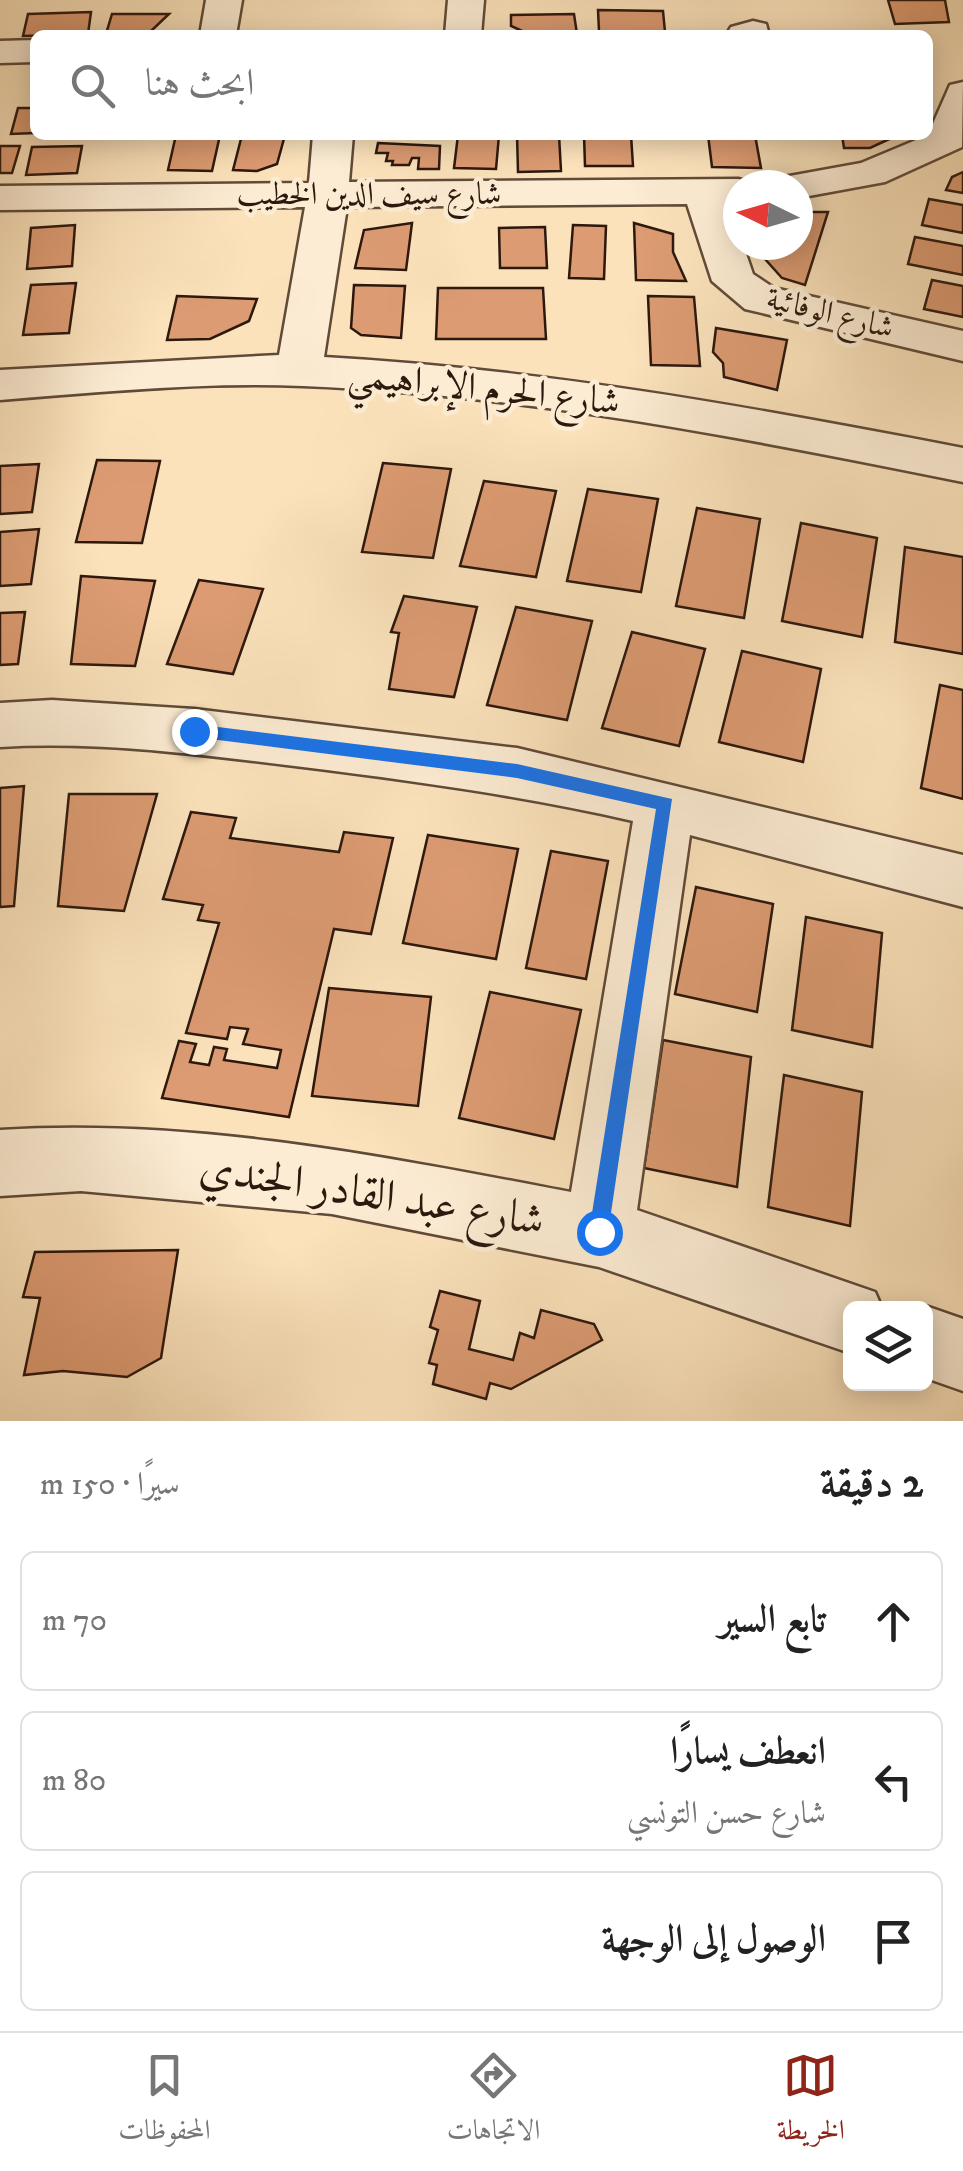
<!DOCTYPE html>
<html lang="ar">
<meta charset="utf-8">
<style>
body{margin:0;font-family:"IM FELL DW Pica",Amiri,serif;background:#f2f2f2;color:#222;direction:rtl}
.controls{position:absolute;right:30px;bottom:30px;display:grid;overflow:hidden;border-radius:15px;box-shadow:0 5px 25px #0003}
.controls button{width:90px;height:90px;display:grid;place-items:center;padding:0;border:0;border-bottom:2px solid #e0e0e0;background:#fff;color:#222;font:50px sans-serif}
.compass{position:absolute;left:723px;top:170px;width:90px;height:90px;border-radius:50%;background:#fff;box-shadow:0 5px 25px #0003;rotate:275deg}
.stop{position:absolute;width:30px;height:30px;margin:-22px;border:8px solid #1a73e8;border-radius:50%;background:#fff}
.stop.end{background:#1a73e8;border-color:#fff;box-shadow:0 2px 10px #0008}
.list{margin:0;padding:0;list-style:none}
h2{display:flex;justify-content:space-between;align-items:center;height:130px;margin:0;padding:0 40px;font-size:42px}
h2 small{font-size:32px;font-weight:400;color:#767676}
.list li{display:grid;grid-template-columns:65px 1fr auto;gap:30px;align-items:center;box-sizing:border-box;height:140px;margin:0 20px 20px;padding:0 20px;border:2px solid #e0e0e0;border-radius:15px}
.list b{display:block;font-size:38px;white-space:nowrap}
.list p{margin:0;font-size:32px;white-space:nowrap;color:#767676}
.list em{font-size:32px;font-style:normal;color:#767676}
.icon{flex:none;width:55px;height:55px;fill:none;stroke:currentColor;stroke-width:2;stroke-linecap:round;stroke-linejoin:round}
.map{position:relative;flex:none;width:963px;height:1421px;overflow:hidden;direction:ltr}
.search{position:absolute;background:#fff;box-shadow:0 5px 25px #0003;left:30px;right:30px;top:30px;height:110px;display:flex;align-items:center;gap:25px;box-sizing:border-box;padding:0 35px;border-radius:15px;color:#767676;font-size:38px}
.sheet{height:610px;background:#fff}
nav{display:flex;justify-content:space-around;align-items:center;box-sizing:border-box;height:140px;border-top:2px solid #e0e0e0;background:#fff;font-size:28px;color:#767676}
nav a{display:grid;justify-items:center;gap:5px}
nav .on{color:#8f2418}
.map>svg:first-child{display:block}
.building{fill:#dc9b72;stroke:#2d180e;stroke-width:2.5}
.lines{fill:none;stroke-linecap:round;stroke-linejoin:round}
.minor-casing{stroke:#604a39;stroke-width:5}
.minor{fill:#fcecd3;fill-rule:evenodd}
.route{fill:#1a73e8}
.labels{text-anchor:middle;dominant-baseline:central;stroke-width:9;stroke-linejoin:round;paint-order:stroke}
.far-street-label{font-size:32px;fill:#2d180e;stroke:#fcecd3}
.street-label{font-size:38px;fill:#2d180e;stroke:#fcecd3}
.near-street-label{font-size:45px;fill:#2d180e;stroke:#fcecd3}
</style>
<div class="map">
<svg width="963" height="1421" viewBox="0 0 963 1421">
<rect width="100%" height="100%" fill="#fbe2bb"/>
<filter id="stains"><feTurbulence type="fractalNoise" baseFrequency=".002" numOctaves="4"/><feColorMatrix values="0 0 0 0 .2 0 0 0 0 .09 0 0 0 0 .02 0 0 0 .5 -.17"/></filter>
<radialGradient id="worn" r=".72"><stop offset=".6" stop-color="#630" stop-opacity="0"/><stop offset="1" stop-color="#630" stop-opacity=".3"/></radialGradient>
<g class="building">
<path d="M888,0h57l4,22 -54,2z"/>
<path d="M598,10l65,1 2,21 -66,-1z"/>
<path d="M91,12l-3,22 -65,2 5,-22z"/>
<path d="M112,14h57l-19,18 -44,2z"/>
<path d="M574,14l3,20 -46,1 -20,-9v-11z"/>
<path d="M18,108h17v25l-24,1z"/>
<path d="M176,135h44l-8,36 -44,-1z"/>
<path d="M242,135h43l-8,29 -20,7 -24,-1z"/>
<path d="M458,135h41l-3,34 -42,-1z"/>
<path d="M517,135h42l2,36 -43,1z"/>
<path d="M584,135h47l2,31h-48z"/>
<path d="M708,135h47l6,33 -49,-1z"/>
<path d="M842,135h56l-28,13h-26z"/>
<path d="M378,143l62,3 -1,23h-21l1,-11h-7l-3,7h-17l1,-4h-7l2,-8h-12z"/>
<path d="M0,146h20l-8,27h-12z"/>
<path d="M82,146l-5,27 -51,2 6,-28z"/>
<path d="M963,172v21l-17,-3 6,-13z"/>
<path d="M929,199l34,6v28l-41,-8z"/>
<path d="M798,212h30l-23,73 -23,-7 -26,-29v-4h42z"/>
<path d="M412,223l-6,47 -51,-2 9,-38z"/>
<path d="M634,223l39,11v18l13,29 -50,-1z"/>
<path d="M75,225l-3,41 -45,3 4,-41z"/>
<path d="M573,225l33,1 -2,53 -35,-1z"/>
<path d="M545,227l2,41h-47l-1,-40z"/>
<path d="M915,237l48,9v29l-55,-11z"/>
<path d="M932,280l31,6v31l-39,-8z"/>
<path d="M76,283l-7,50 -46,2 8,-50z"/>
<path d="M354,285l51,1 -4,52 -40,-3 -10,-7z"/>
<path d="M438,288h105l3,51h-110z"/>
<path d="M177,296l80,3 -8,22 -39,18 -43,1z"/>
<path d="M648,296l46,1 6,69 -49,-1z"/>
<path d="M716,328l71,12 -10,50 -53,-13 -1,-14 -10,-11z"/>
<path d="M97,460l63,1 -18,82 -66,-1z"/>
<path d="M383,463l68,6 -18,89 -71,-6z"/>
<path d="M39,464l-7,48 -32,2v-48z"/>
<path d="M484,481l72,10 -20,86 -76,-11z"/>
<path d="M588,489l70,10 -17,93 -74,-11z"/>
<path d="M697,508l63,11 -16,99 -68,-12z"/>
<path d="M801,523l76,15 -15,99 -80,-16z"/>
<path d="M39,529l-8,55 -31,2v-54z"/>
<path d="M905,547l58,10v97l-68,-12z"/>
<path d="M81,576l74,5 -20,85 -64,-2z"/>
<path d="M199,580l64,9 -30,85 -66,-10z"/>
<path d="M404,596l73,11 -23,90 -65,-8 10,-56 -8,-1z"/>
<path d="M516,607l76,14 -25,99 -80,-15z"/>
<path d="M25,612l-7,52 -18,1v-52z"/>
<path d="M632,632l73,17 -26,97 -77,-18z"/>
<path d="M742,651l79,18 -18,93 -84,-20z"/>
<path d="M940,685l23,5v109l-42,-11z"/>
<path d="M24,786l-10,120 -14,1v-119z"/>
<path d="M69,794h88l-33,117 -66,-5z"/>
<path d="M191,812l45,6 -6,20 109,14 5,-20 49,6 -22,96 -37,-5 -45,188 -127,-19 17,-57 17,3 -6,18 19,3 5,-18 13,2 -3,11 53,8 4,-18 -38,-6 5,-15 -18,-2 -3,12 -41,-6 33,-110 -21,-3 5,-15 -40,-6z"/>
<path d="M428,835l90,14 -22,110 -93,-16z"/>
<path d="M551,851l57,10 -22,118 -60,-11z"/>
<path d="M696,887l77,17 -16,108 -82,-18z"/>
<path d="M806,917l76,16 -10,114 -80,-17z"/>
<path d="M329,988l102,9 -13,109 -106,-10z"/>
<path d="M490,992l91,18 -27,129 -95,-21z"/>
<path d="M663,1040l88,17 -14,130 -93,-19z"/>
<path d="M784,1075l78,17 -12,134 -82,-19z"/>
<path d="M178,1250l-17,108 -34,19 -64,-6 -39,4 16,-77 -17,-1 12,-45z"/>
<path d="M440,1291l40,10 -11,48 44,11 7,-27 14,5 7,-28 53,14 8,16 -91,49 -21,-6 -4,16 -53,-15 4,-19 -8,-2 9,-33 -8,-3z"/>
</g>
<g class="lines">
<g class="minor-casing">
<g id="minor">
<path d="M206,0h36l-6,35h-36z"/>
<path d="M448,0h36l-3,35h-36z"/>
<path d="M753,21l13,3 3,11h-43l5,-8z"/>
<path d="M35,40v22l-35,1v-22z"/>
<path d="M963,82l-1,65 -77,35 -87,16v-13h-20l6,-8 77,-14 67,-28 22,-50z"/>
<path d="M313,135h40l-4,47 389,-3 14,3 -14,3v18h-10l10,42h5l10,29 21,14 189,43v30l-218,-52 -33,-28 -25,-77 -340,3 -23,150c216,12 427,50 639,91v34c-218,-44 -437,-87 -660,-96 -101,-4 -202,6 -303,14v-30l279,-15 26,-148 -305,3v-24l309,-3z"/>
<path d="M52,700l142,9 323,39 446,107v52l-273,-72 -53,375 238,82 7,16h-32v45l-251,-86 -267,-53 -251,-23 -81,5v-66c194,-12 381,26 571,62l62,-371c-109,-25 -218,-40 -330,-54 -100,-12 -202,-26 -303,-20v-44z"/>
<path d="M926,1306l37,13v72l-37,-13v-70h-7z"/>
</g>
</g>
<use href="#minor" class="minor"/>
</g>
<path class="route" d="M194,724l323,40 155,35 -65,441h-15l-3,-8 67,-423 -139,-31 -323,-41 -8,-6z"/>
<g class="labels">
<g class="far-street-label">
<text x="369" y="195">شارع سيف الدين الخطيب</text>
<text transform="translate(830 314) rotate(14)">شارع الوفائية</text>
</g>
<g class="street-label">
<text transform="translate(484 389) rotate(6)">شارع الحرم الإبراهيمي</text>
</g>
<g class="near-street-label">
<text transform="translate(372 1195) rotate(9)">شارع عبد القادر الجندي</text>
</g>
</g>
<rect width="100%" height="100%" filter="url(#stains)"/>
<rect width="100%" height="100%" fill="url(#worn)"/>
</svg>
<div class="controls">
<button><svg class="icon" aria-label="layers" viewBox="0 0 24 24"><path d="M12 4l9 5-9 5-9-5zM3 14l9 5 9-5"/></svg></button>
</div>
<svg class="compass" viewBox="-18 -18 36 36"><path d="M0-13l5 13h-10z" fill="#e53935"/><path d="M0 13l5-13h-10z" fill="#767676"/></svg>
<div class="stop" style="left:599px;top:1232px"></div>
<div class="stop end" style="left:194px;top:731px"></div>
<div class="search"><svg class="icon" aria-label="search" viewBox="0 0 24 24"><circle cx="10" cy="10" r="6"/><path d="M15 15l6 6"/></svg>ابحث هنا</div>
</div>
<section class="sheet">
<h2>2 دقيقة<small>سيرًا · 150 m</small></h2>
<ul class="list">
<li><svg class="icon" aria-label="ahead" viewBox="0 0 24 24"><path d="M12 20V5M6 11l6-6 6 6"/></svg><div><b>تابع السير</b></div><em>70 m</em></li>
<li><svg class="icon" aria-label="left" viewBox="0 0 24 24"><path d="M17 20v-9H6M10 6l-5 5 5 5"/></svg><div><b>انعطف يسارًا</b><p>شارع حسن التونسي</p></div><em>80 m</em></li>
<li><svg class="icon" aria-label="arrive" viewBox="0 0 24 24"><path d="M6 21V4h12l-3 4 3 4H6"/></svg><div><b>الوصول إلى الوجهة</b></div></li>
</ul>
</section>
<nav>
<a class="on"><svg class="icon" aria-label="map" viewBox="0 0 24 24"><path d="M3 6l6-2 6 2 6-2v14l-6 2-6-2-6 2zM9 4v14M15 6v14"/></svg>الخريطة</a>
<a><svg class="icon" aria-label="directions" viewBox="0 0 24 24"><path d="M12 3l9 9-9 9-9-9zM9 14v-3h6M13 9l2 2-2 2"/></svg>الاتجاهات</a>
<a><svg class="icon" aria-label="saved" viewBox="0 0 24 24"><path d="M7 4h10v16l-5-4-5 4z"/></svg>المحفوظات</a>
</nav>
